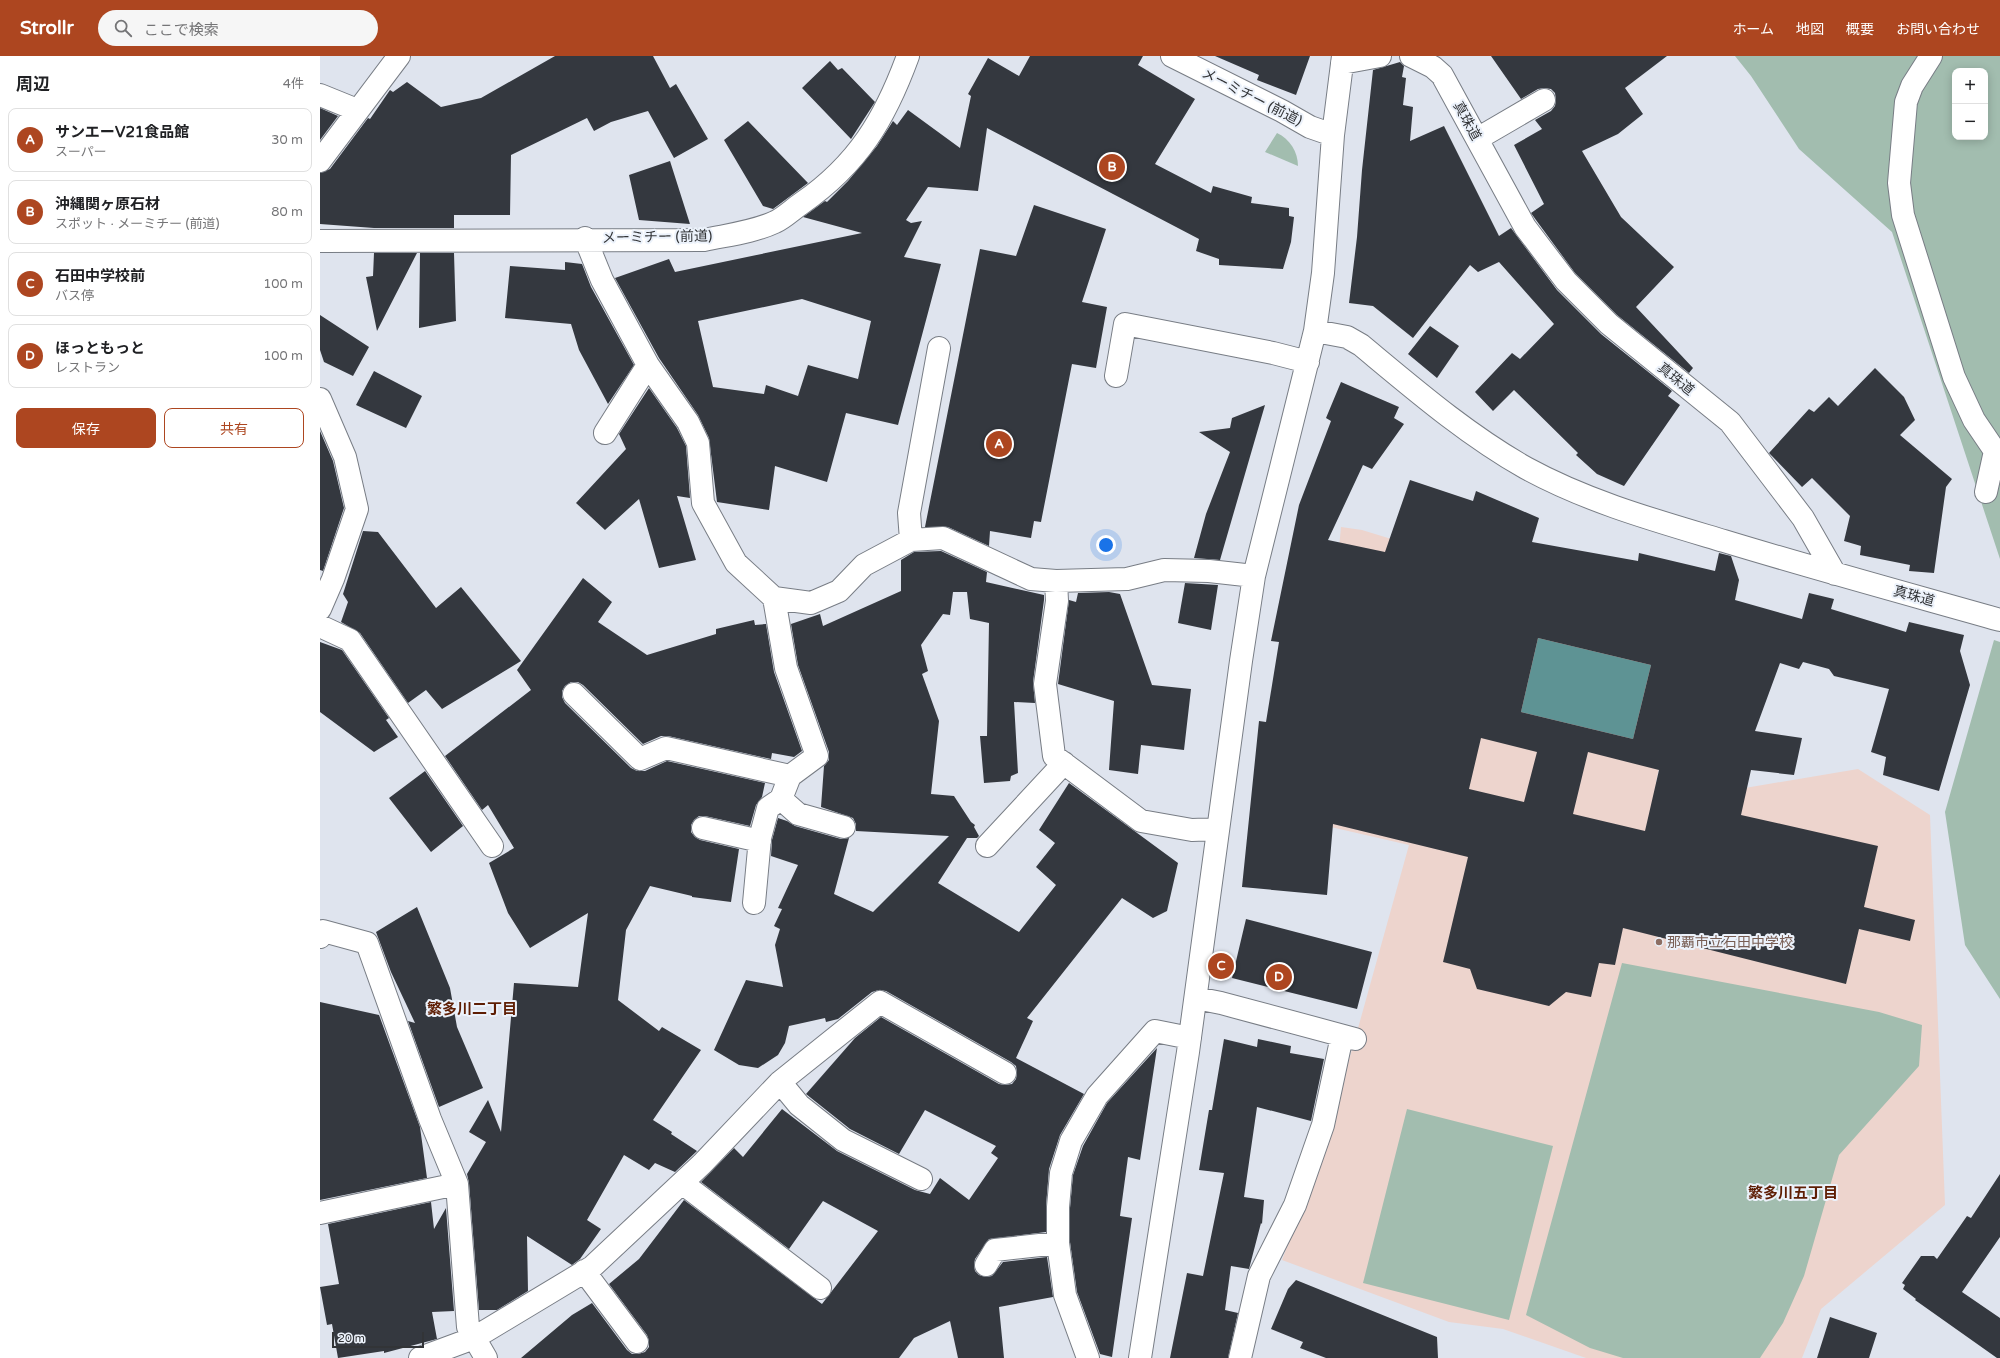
<!DOCTYPE html>
<html lang="ja">
<head>
<meta charset="utf-8">
<style>
	body { margin:0; font-family:"Varela Round","Noto Sans JP",sans-serif; background:#f6f6f6; color:#202124 }
	.controls { position:absolute; right:12px; top:12px; display:grid; overflow:hidden; border-radius:8px; box-shadow:0 2px 10px #0003 }
	.controls button { width:36px; height:36px; display:grid; place-items:center; padding:0; border:0; border-bottom:1px solid #e0e0e0; background:#fff; color:#202124; font:20px sans-serif }
	.scale { position:absolute; left:12px; bottom:10px; width:92px; box-sizing:border-box; padding-left:4px; border:2px solid #323437; border-top:0; font-size:11px; line-height:14px; white-space:nowrap; color:#323437; -webkit-text-stroke:3px #ecf2fb; paint-order:stroke }
	.you { position:absolute; left:786px; top:489px; width:14px; height:14px; margin:-10px; border:3px solid #fff; border-radius:50%; background:#1a73e8; box-shadow:0 0 0 6px #1a73e833 }
	.badge { display:grid; place-items:center; width:26px; height:26px; border-radius:50%; background:#ad4620; color:#fff; font-size:13px; font-weight:700 }
	.pin { position:absolute; translate:-50% -50%; border:2px solid #fff; box-shadow:0 1px 4px #0006 }
	.list { margin:0; padding:0; list-style:none }
	h2 { display:flex; justify-content:space-between; align-items:center; height:52px; margin:0; padding:0 16px; font-size:17px }
	h2 small { font-size:13px; font-weight:400; color:#757577 }
	.list li { display:grid; grid-template-columns:26px 1fr auto; gap:12px; align-items:center; box-sizing:border-box; height:64px; margin:0 8px 8px; padding:0 8px; border:1px solid #e0e0e0; border-radius:8px }
	.list b { display:block; font-size:15px; white-space:nowrap }
	.list p { margin:0; font-size:13px; white-space:nowrap; color:#757577 }
	.list em { font-size:13px; font-style:normal; color:#757577 }
	.actions { display:flex; gap:8px; padding:12px 16px }
	.actions a { flex:1; padding:9px 0; border:1px solid #ad4620; border-radius:8px; text-align:center; font-size:14px; color:#ad4620 }
	.actions .main { background:#ad4620; color:#fff }
	.icon { flex:none; width:22px; height:22px; fill:none; stroke:currentColor; stroke-width:2; stroke-linecap:round; stroke-linejoin:round }
	.map { position:relative; flex:none; width:1680px; height:1302px; overflow:hidden }
	header { display:flex; align-items:center; gap:24px; box-sizing:border-box; height:56px; padding:0 20px; background:#ad4620; color:#fff }
	header strong { font-size:19px }
	nav { display:flex; gap:22px; margin-inline-start:auto; font-size:14px }
	.search { width:280px; height:36px; background:#f6f6f6; display:flex; align-items:center; gap:10px; box-sizing:border-box; padding:0 14px; border-radius:22px; color:#757577; font-size:15px }
	main { display:flex }
	aside { flex:1; background:#fff }
	.map>svg:first-child { display:block }
	.education { fill:#edd4cd }
	.green { fill:#a2bdaf; fill-rule:evenodd }
	.water { fill:#5e9394 }
	.building { fill:#34383f; fill-rule:evenodd }
	.lines { fill:none; stroke-linecap:round; stroke-linejoin:round }
	.minor-casing { stroke:#787d85; stroke-width:24 }
	.minor { stroke:#fff; stroke-width:22 }
	.education-dot { fill:#8d6e63; stroke:#ecf2fb; stroke-width:1.5 }
	.labels { text-anchor:middle; dominant-baseline:central; stroke-width:4; stroke-linejoin:round; paint-order:stroke }
	.street-label { font-size:14px; fill:#323437; stroke:#ecf2fb }
	.education-label { font-size:14px; fill:#785e54; stroke:#ecf2fb; text-anchor:start }
	.neighbourhood-label { font-size:15px; font-weight:bold; fill:#5e1e04; stroke:#ecf2fb }
</style>
</head>
<body>
<header>
<strong>Strollr</strong>
<div class="search"><svg class="icon" aria-label="search" viewBox="0 0 24 24"><circle cx="10" cy="10" r="6"/><path d="M15 15l6 6"/></svg>ここで検索</div>
<nav><a>ホーム</a><a>地図</a><a>概要</a><a>お問い合わせ</a></nav>
</header>
<main>
<aside>
<h2>周辺<small>4件</small></h2>
<ul class="list">
<li><span class="badge">A</span><div><b>サンエーV21食品館</b><p>スーパー</p></div><em>30 m</em></li>
<li><span class="badge">B</span><div><b>沖縄関ヶ原石材</b><p>スポット · メーミチー (前道)</p></div><em>80 m</em></li>
<li><span class="badge">C</span><div><b>石田中学校前</b><p>バス停</p></div><em>100 m</em></li>
<li><span class="badge">D</span><div><b>ほっともっと</b><p>レストラン</p></div><em>100 m</em></li>
</ul>
<div class="actions"><a class="main">保存</a><a>共有</a></div>
</aside>
<div class="map">
<svg width="1680" height="1302" viewBox="0 0 1680 1302">
	<rect width="100%" height="100%" fill="#dfe4ee"/>
	<path class="education" d="M1021,471l21,3 326,100 -32,152 53,-4 36,10 113,-19 72,46 15,390 -124,104 -19,49h-216l-83,-29 -54,-7 -167,-62 38,-101 35,-120 54,-194 -100,-23 27,-242z"/>
	<path class="green" d="M1415,0h265v503l-108,-327 -93,-83 -48,-73zM1635,15h30v66h-30z
		M957,77c13,6 21,19 21,33l-33,-14z
		M1674,584l6,2v357l-35,-54 -20,-133z
		M1302,907l257,49 43,13 -3,41 -80,89 -35,121 -21,47 -23,35h-137l-33,-10 -64,-33z
		M1087,1053l146,37 -44,174 -146,-37z"/>
	<path class="water" d="M1218,582l113,27 -18,74 -112,-27z"/>
	<path class="building" d="M235,0h98l17,32 6,-4 32,55 -34,19 -26,-47 -37,11 -17,9 -7,-13 -76,37 -1,60h-56v13h-80l-54,-4v-51l10,-4 38,-51 2,1 20,-29 3,2 14,-10 34,25 40,-9z
		M710,0h113l-5,9 57,34 -40,65 56,29 2,-7 39,11 -1,6 38,5v8l5,1 -3,25 -8,27 -64,-4v-6l-23,-8 3,-12 -212,-111 -9,63 -50,-4 -22,33 5,3 11,-2 -18,36 37,7 -43,161 -52,-12 -19,69 -52,-16 -6,44 -52,-8 -8,-64 -11,-23 -39,-57 -44,-80 54,-19 6,13 187,-39 -59,-16 22,-16 2,1 21,-21 29,-35 16,-25 4,4 11,-15 52,38 11,-52 -3,-2 20,-36 31,18zM482,243l69,22 -13,58 -50,-14 -10,31 -32,-11 -2,9 -51,-7 -15,-66z
		M895,0h95l-14,39 -39,-15 2,-5z
		M1171,0h176l-42,32 18,26 -25,20 -36,17 39,66 53,50 -38,40 57,61 -4,5 -72,-58 -42,-42 -39,-53 -5,-7 13,-9 -30,-59 28,-16 -7,-9 16,-9 4,-5 1,-6 -1,-7 -4,-4 -7,-1 -6,1 -17,10z
		M510,5l8,9 4,-2 33,34 -24,37 -49,-51z
		M1080,6l4,4 -2,11 4,1 -3,27 10,2 -3,34 34,-15 55,110 12,-8 46,62 44,44 71,57 -4,5 12,9 -56,81 -27,-12 -21,-19 2,-2 -64,-63 -21,21 -18,-19 37,-39 8,6 34,-35 -55,-62 -21,10 -8,-7 -57,73 -40,-32 -24,-3 8,-66 5,-67 11,-100z
		M0,52l18,8 -18,24z
		M428,65l60,62 -35,26 -10,-3 -39,-66z
		M350,105l20,63 -51,-4 -10,-45z
		M714,149l72,24 -24,73 25,5 -11,61 -24,-4 -31,158 -7,-1 -3,17 -41,-7 -1,15 -41,-19h-23l55,-278 36,7z
		M54,197h43l-40,78 -11,-54 7,-1z
		M100,197h34l2,68 -37,7z
		M245,206l17,2 9,23 43,78 -26,39 -29,-54 -8,-26 -66,-6 5,-52 55,4z
		M0,259l49,32 -16,29 -29,-14 -4,-12z
		M1110,270l29,20 -22,32 -29,-24z
		M1555,312l29,29 11,23 -15,15 52,44 -6,8 -12,86 -25,-2 1,-6 -50,-10 1,-9 -17,-5 6,-25 -38,-38 -10,9 -33,-34 40,-44 5,3 15,-15 9,9z
		M54,315l48,25 -16,32 -50,-23z
		M1021,326l58,25 -5,11 10,6 -32,45 -9,-4 -35,75 57,12 25,-72 63,21 3,-10 63,27 -7,24 106,19 1,-8 76,18 4,-18 12,3 8,24 -4,20 67,19 7,-26 25,6 -3,10 75,23 3,-10 55,13 -4,16 10,34 -31,106 -56,-16 3,-18 -15,-5 18,-63 -55,-13 -5,-7 -26,-7 -4,7 -19,-6 -25,68 47,7 -8,37 -43,-5 -10,45 137,31 -14,61 51,13 -5,21 -51,-12 -13,55 -223,-56 -8,37 -16,-2 -8,34 -25,-5 -17,14 -72,-17 -7,-20 -27,-7 25,-105 -135,-33 -6,71 -85,-8 17,-166 7,1 13,-80 -8,-1 28,-136 32,-84 -5,-3zM1218,582l113,27 -18,74 -112,-27zM1161,682l56,14 -13,50 -55,-13zM1268,696l71,18 -14,61 -72,-17z
		M329,332l28,40 9,18 4,52 -13,-2 19,64 -37,8 -20,-69 -34,31 -29,-27 50,-54 -7,-15z
		M945,349l-45,155 -26,-2 12,-44 24,-62 -31,-20 31,-4 2,-10z
		M0,375l13,30 11,47 -21,63 -3,-1z
		M43,475l15,1 58,76 25,-21 60,74 -79,48 -16,-19 -18,13 -48,-70 -19,-11 7,-20 -5,-8z
		M621,495l46,21 -1,10 58,13v5l-11,82 2,21 -21,-1 4,71 -7,3 -1,5 -26,2 -4,-47h7l2,-113 -19,-4 -3,-27h-14l-3,23 -7,-1 -22,31 7,26 -6,3 17,47 -8,73 23,2 17,26 4,3 -1,2 5,9 -2,2h-10l-29,45 81,49 37,-47 -20,-18 19,-24 -16,-13 30,-47 109,80 -11,48 -14,7 -31,-20 -95,120 6,3 -17,37 68,36 -24,41 -11,34 -3,37v26l-57,7 -14,20 -1,6 1,6 4,4 7,2 6,-1 11,-14 44,-5 6,40 -54,10 5,51h-46l-8,-37 -36,17 -15,20h-378l51,-43 20,-12 35,47 5,4h6l7,-2 4,-5v-6l-2,-6 -38,-51 30,-25 45,-59 138,104 56,-73 -55,-30 -34,48 -88,-67 33,-34 9,9 39,-48 55,42 78,39 15,4 10,-16 29,22 29,-42 -7,-5 5,-7 -71,-36 -26,44 -49,-25 -44,-35 49,-56 26,-21 118,67 6,1 7,-1 4,-5 1,-6 -1,-7 -5,-4 -125,-71 -7,-1 -7,2 -34,27 -12,3 -1,-4 -36,8 -4,17 -7,12 -20,13 -19,-3 -25,-15 32,-70 37,7 -8,-42 5,-16 -6,-3 8,-17 -4,-1 20,-43 -27,-9 1,-16 6,-22 9,3 8,5 46,13 8,-1 -15,56 39,18 76,-76 -93,-5v-7l-3,-6 -32,-11 3,-41 5,-6v-8l-31,-87 -7,-41 29,-10 3,12 78,-35v-31l13,-8z
		M263,522l29,24 -14,20 49,33 69,-21v-5l38,-9 1,5 11,-1 8,48 28,79 -8,6 -22,-4 -1,6 -103,-23h-7l-18,8 -60,-59 -5,-3h-7l-6,4 -3,5v6l3,6 66,65 6,3h8l22,-10 98,22 -3,14 -6,8 -6,21 -45,-10h-6l-5,4 -3,5v7l4,5 5,3 39,9 -8,53 -39,-5v-1l-42,-10 -24,44 -8,70 41,31 3,-4 39,23 -48,70 19,12 -1,2 26,17 -22,21 -20,-9 -6,7 -25,-15 -37,65 14,9 -21,30 -8,6 -45,-29 1,55 -31,19h-18l-10,-127 -2,-9 19,-32 -17,-10 19,-32 13,32 13,-149 64,4 10,-74 -58,35 -22,-35 -19,-50 25,-15 -26,-43 -6,5 -37,-54 86,-66 -14,-20z
		M865,527l33,2 -7,45 -33,-7z
		M789,536l11,2 32,91 39,4 -7,61 -43,-5 -3,29 -29,-4 5,-69 -56,-17 11,-84 7,2 2,-9z
		M0,586l22,8 47,68 -3,2 12,17 -24,15 -54,-40z
		M105,715l38,55 -32,26 -42,-54z
		M97,851l33,81 7,39 26,61 -44,19 -31,-86 7,2 -24,-51 -15,-40z
		M926,863l126,33 -15,57 -125,-31z
		M0,946l59,13 41,112 7,51 -107,22z
		M904,983l33,8 1,-8 33,7 -1,7 34,6 -13,62 -54,-14 -13,90 20,3 -2,24 -1,-1 -12,46 -18,-3 -6,44 13,3 -10,45h-58l17,-85 16,3 21,-103 -25,-3 10,-60h3z
		M837,992l-17,112 -12,-3 -8,59 12,2 -20,139 -12,-3 -23,-62 -7,-50v-34l3,-33 10,-29 24,-43z
		M1680,1118v63l-38,55 38,26v40h-3l-82,-58 1,-1 -13,-10 2,-4 -3,-2 19,-27h13l3,3 30,-43 4,2z
		M111,1146l3,27 12,-21 8,103 -22,1 5,27 -53,14v-2l-46,7 -6,-34 -5,1 -7,-38 19,-3 -11,-60z
		M976,1224l141,57 1,21h-112l-26,-10 3,-6 -32,-13 17,-40z
		M1510,1261l47,16 -8,25h-52z"/>
	<g class="lines">
		<g class="minor-casing">
			<path id="minor" d="M852,0l110,55 28,16 23,8
				M1091,0l22,11 9,8 83,152 41,54 43,43 121,98 73,96 32,56
				M1611,0l-19,30 -6,16 -7,81 4,32 51,162 20,43 21,31 -9,41
				M1022,7l38,-7
				M0,39l37,15
				M1157,83l67,-39
				M0,105l79,-105
				M265,182l17,42 46,85 40,57 10,21 5,60 33,60 38,35 37,5 28,-12 25,-26 47,-25 32,-2 88,41 25,2 71,-2 37,-9 45,1 45,5
				M0,185l384,-1c23,-5 50,-8 71,-18 9,-4 18,-13 27,-19 56,-39 83,-84 106,-147
				M995,275l32,6 14,8c53,44 105,89 165,123 62,34 131,53 198,73 92,28 184,53 276,79
				M796,320l9,-52 148,29 35,9
				M0,343l25,58 12,52 -24,70 -13,30
				M285,377l43,-68
				M591,484l-2,-27 30,-165
				M736,525l1,20 -12,83 9,72 87,65 51,9 26,-1
				M0,570l30,14 142,206
				M254,638l66,65 26,-11 124,28 27,-20 -31,-88 -12,-70
				M461,743l17,15 46,13
				M383,772l57,13
				M667,790l77,-83
				M434,847l6,-65 8,-30 13,-9 9,-23
				M0,881l3,-6 44,12 63,176 27,65 11,143 18,31
				M876,942l25,5 134,36
				M460,1026l19,23 44,35 78,39
				M362,1127l138,105
				M0,1157l137,-29
				M738,1187v-36l3,-34 10,-32 26,-45 58,-65 35,7
				M666,1209l9,-15 63,-7 7,52 23,63
				M264,1215l53,71
				M100,1302l54,-20 118,-71 110,-103 78,-82 100,-80 125,71
				M820,1302l48,-306 53,-391 13,-85 61,-245 8,-58 10,-138 10,-79
				M920,1302l19,-82 36,-71 28,-80 19,-89"/>
		</g>
		<use href="#minor" class="minor"/>
	</g>
	<circle class="education-dot" cx="1339" cy="886" r="4"/>
	<g class="labels">
		<g class="street-label">
			<text transform="translate(932 41) rotate(27)">メーミチー (前道)</text>
			<text transform="translate(1147 65) rotate(61)">真珠道</text>
			<text transform="translate(337 181) rotate(-1)">メーミチー (前道)</text>
			<text transform="translate(1356 323) rotate(39)">真珠道</text>
			<text transform="translate(1594 540) rotate(15)">真珠道</text>
		</g>
		<g class="education-label">
			<text x="1347" y="886">那覇市立石田中学校</text>
		</g>
		<g class="neighbourhood-label">
			<text x="152" y="953">繁多川二丁目</text>
			<text x="1473" y="1137">繁多川五丁目</text>
		</g>
	</g>
</svg>
<div class="controls">
<button>+</button>
<button>−</button>
</div>
<div class="scale">20 m</div>
<div class="you"></div>
<div class="pin badge" style="left:679px;top:388px">A</div>
<div class="pin badge" style="left:792px;top:111px">B</div>
<div class="pin badge" style="left:901px;top:910px">C</div>
<div class="pin badge" style="left:959px;top:921px">D</div>
</div>
</main>
</body>
</html>
